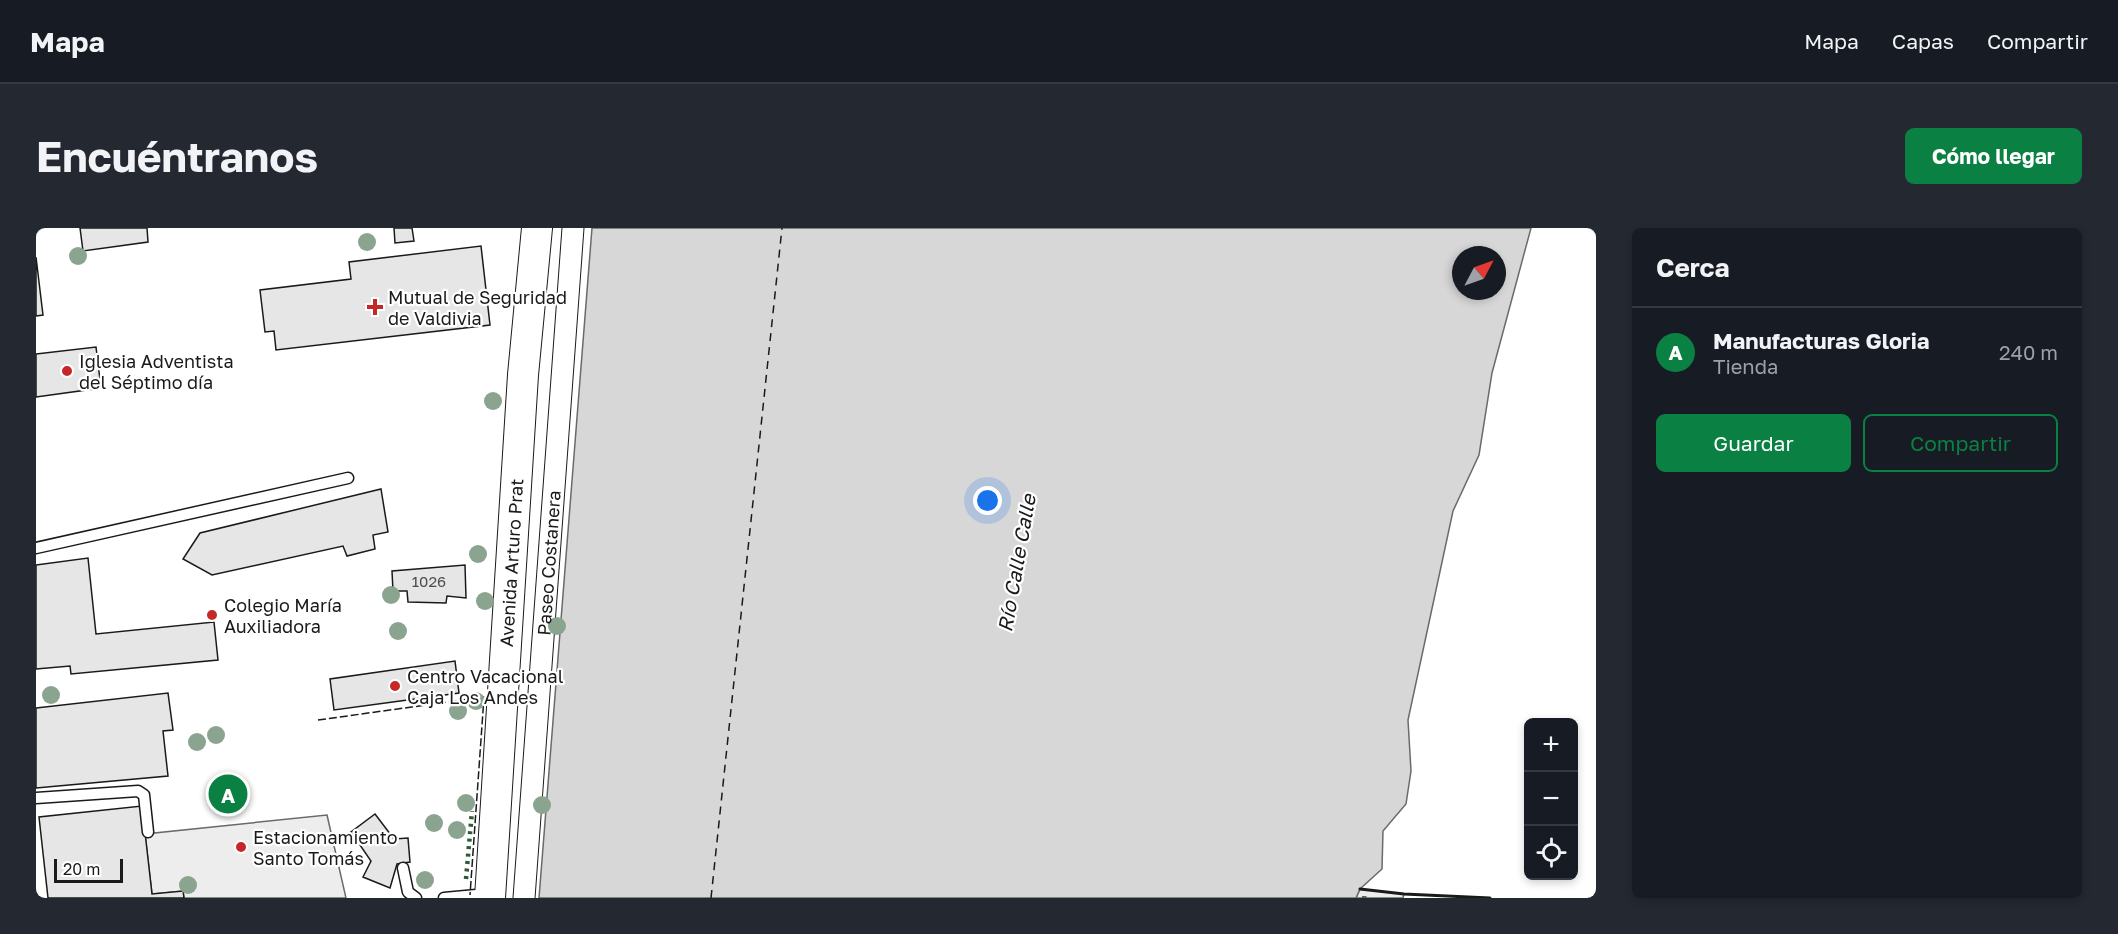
<!DOCTYPE html>
<html lang="es">
<head>
<meta charset="utf-8">
<style>
	body { margin:0; font-family:"Golos Text",sans-serif; background:#242831; color:#f1f3f6 }
	.controls { position:absolute; right:18px; bottom:18px; display:grid; overflow:hidden; border-radius:9px; box-shadow:0 3px 9px #0003 }
	.controls button { width:54px; height:54px; display:grid; place-items:center; padding:0; border:0; border-bottom:2px solid #363941; background:#171b24; color:#f1f3f6; font:30px sans-serif }
	.compass { position:absolute; left:1416px; top:18px; width:54px; height:54px; border-radius:50%; background:#171b24; box-shadow:0 3px 9px #0003; rotate:49deg }
	.scale { position:absolute; left:18px; bottom:15px; width:69px; box-sizing:border-box; padding-left:6px; border:3px solid #1a1a1a; border-top:0; font-size:16px; line-height:21px; white-space:nowrap; color:#1a1a1a; -webkit-text-stroke:4px #fff; paint-order:stroke }
	.you { position:absolute; left:952px; top:273px; width:21px; height:21px; margin:-15px; border:4px solid #fff; border-radius:50%; background:#1a73e8; box-shadow:0 0 0 9px #1a73e833 }
	.badge { display:grid; place-items:center; width:39px; height:39px; border-radius:50%; background:#0b8043; color:#fff; font-size:20px; font-weight:700 }
	.pin { position:absolute; translate:-50% -50%; border:3px solid #fff; box-shadow:0 2px 6px #0006 }
	.list { margin:0; padding:0; list-style:none }
	h2 { display:flex; justify-content:space-between; align-items:center; height:78px; margin:0; padding:0 24px; font-size:26px }
	h2 small { font-size:20px; font-weight:400; color:#9ea1a6 }
	.list li { display:grid; grid-template-columns:39px 1fr auto; gap:18px; align-items:center; box-sizing:border-box; height:90px; padding:0 24px; border-top:2px solid #363941 }
	.list b { display:block; font-size:22px; white-space:nowrap }
	.list p { margin:0; font-size:20px; white-space:nowrap; color:#9ea1a6 }
	.list em { font-size:20px; font-style:normal; color:#9ea1a6 }
	.actions { display:flex; gap:12px; padding:18px 24px }
	.actions a { flex:1; padding:14px 0; border:2px solid #0b8043; border-radius:9px; text-align:center; font-size:21px; color:#0b8043 }
	.actions .main { background:#0b8043; color:#fff }
	.icon { flex:none; width:33px; height:33px; fill:none; stroke:currentColor; stroke-width:2; stroke-linecap:round; stroke-linejoin:round }
	.map { position:relative; flex:none; width:1560px; height:670px; overflow:hidden; border-radius:9px }
	header { display:flex; align-items:center; gap:36px; box-sizing:border-box; height:84px; padding:0 30px; background:#171b24; border-bottom:2px solid #363941 }
	header strong { font-size:28px }
	nav { display:flex; gap:33px; margin-inline-start:auto; font-size:21px }
	.intro { display:flex; align-items:center; justify-content:space-between; box-sizing:border-box; height:144px; padding:0 36px }
	h1 { margin:0; font-size:42px }
	.button { padding:15px 27px; border-radius:9px; background:#0b8043; color:#fff; font-size:21px; font-weight:700 }
	main { display:flex; gap:36px; padding:0 36px }
	aside { flex:1; background:#171b24; border-radius:9px; box-shadow:0 3px 9px #0003 }
	.map>svg:first-child { display:block }
	.built { fill:#ededed; stroke:#6a6a6a; stroke-width:1.5 }
	.water { fill:#d7d7d7; stroke:#6a6a6a; stroke-width:1.5; fill-rule:evenodd }
	.lines { fill:none; stroke-linecap:round; stroke-linejoin:round }
	.ferry { stroke:#1a1a1a; stroke-width:1.5; stroke-dasharray:8 6; stroke-linecap:butt }
	.building { fill:#e6e6e6; stroke:#1a1a1a; stroke-width:1.5 }
	.lane-casing { stroke:#1a1a1a; stroke-width:13 }
	.street-casing { stroke:#1a1a1a; stroke-width:23 }
	.secondary-casing { stroke:#1a1a1a; stroke-width:32 }
	.path { stroke:#5f5f5f; stroke-width:4; stroke-dasharray:4.5 3; stroke-linecap:butt }
	.lane { stroke:#fff; stroke-width:10 }
	.street { stroke:#fff; stroke-width:21 }
	.secondary { stroke:#fff; stroke-width:30 }
	.hedge { stroke:#2b5a34; stroke-width:4.5; stroke-dasharray:3 4.5; stroke-linecap:butt }
	.fence { stroke:#1a1a1a; stroke-width:1.5; stroke-dasharray:8 3; stroke-linecap:butt }
	.wall { stroke:#1a1a1a; stroke-width:3 }
	.tree { fill:#8aa48f }
	.poi-dot { fill:#c62828; stroke:#fff; stroke-width:2 }
	.labels { text-anchor:middle; dominant-baseline:central; stroke-width:4.5; stroke-linejoin:round; paint-order:stroke }
	.number-label { font-size:15px; fill:#4d4d4d }
	.poi-label { font-size:18px; fill:#1a1a1a; stroke:#fff; text-anchor:start }
	.street-label { font-size:18px; fill:#1a1a1a; stroke:#fff }
	.water-label { font-size:20px; font-style:italic; fill:#1a1a1a; stroke:#fff }
</style>
</head>
<body>
<header>
<strong>Mapa</strong>
<nav><a>Mapa</a><a>Capas</a><a>Compartir</a></nav>
</header>
<div class="intro"><h1>Encuéntranos</h1><a class="button">Cómo llegar</a></div>
<main>
<div class="map">
<svg width="1560" height="670" viewBox="0 0 1560 670">
	<rect width="100%" height="100%" fill="#fff"/>
	<path class="built" d="M291,587l19,83h-162l-1,-7 -31,3 -7,-60z
		M1324,661l44,5 -1,4h-47z"/>
	<path class="water" d="M556,0h939l-39,145 -13,82 -26,56 -45,209 3,51 -5,33 -23,27 -1,38 -22,20 -4,9h-817zM1425,27h36v36h-36z"/>
	<g class="lines">
		<path class="ferry" d="M675,670l71,-670"/>
	</g>
	<path class="building" d="M44,0h67l1,14 -65,9z
		M358,0h18l2,13 -19,2z
		M445,18l9,79 -214,25 -2,-19 -9,1 -5,-42 91,-11 -2,-17z
		M0,29l7,58 -7,1z
		M60,119l5,41 -65,9v-43z
		M345,261l7,43 -15,3 2,14 -28,7 -4,-10 -131,29 -29,-16 17,-26z
		M52,330l8,76 118,-12 4,38 -147,14 -1,-8 -34,3v-104z
		M429,337l1,33 -19,-2 -1,7 -38,-1 -1,-11h-14l-1,-20z
		M419,433l4,32 -125,17 -4,-31z
		M132,465l5,37 -10,1 5,45 -132,12v-80z
		M106,578l10,88 31,-3 1,7h-136l-9,-81z
		M339,586l19,25 14,-1 2,24 -13,2 -7,24 -27,-11 8,-16 -20,-29z"/>
	<g class="lines">
		<g class="lane-casing">
			<path id="lane" d="M0,320l312,-70
				M0,570l102,-7 6,4 4,37
				M367,640l5,24 8,6
				M408,670l43,-4"/>
		</g>
		<g class="street-casing">
			<g id="street">
				<path id="s1" d="M488,670l49,-670"/>
			</g>
		</g>
		<g class="secondary-casing">
			<g id="secondary">
				<path id="s2" d="M454,670l33,-523 14,-147"/>
			</g>
		</g>
		<path class="path" d="M1326,670h6"/>
		<use href="#lane" class="lane"/>
		<use href="#street" class="street"/>
		<use href="#secondary" class="secondary"/>
		<path class="hedge" d="M430,651l6,-68"/>
		<path class="fence" d="M282,492l166,-23 -14,198"/>
		<path class="wall" d="M1324,661l44,5 86,4"/>
	</g>
	<g class="tree">
		<circle cx="331" cy="14" r="9"/>
		<circle cx="42" cy="28" r="9"/>
		<circle cx="457" cy="173" r="9"/>
		<circle cx="442" cy="326" r="9"/>
		<circle cx="355" cy="367" r="9"/>
		<circle cx="449" cy="373" r="9"/>
		<circle cx="521" cy="398" r="9"/>
		<circle cx="362" cy="403" r="9"/>
		<circle cx="15" cy="467" r="9"/>
		<circle cx="440" cy="473" r="9"/>
		<circle cx="422" cy="483" r="9"/>
		<circle cx="180" cy="507" r="9"/>
		<circle cx="161" cy="514" r="9"/>
		<circle cx="430" cy="575" r="9"/>
		<circle cx="506" cy="577" r="9"/>
		<circle cx="398" cy="595" r="9"/>
		<circle cx="421" cy="602" r="9"/>
		<circle cx="389" cy="652" r="9"/>
		<circle cx="152" cy="657" r="9"/>
	</g>
	<g class="poi-dot">
		<path d="M336 70h6v6h6v6h-6v6h-6v-6h-6v-6h6z"/>
		<circle cx="31" cy="143" r="6"/>
		<circle cx="176" cy="387" r="6"/>
		<circle cx="359" cy="458" r="6"/>
		<circle cx="205" cy="619" r="6"/>
	</g>
	<g class="labels">
		<g class="number-label">
			<text x="393" y="353">1026</text>
		</g>
		<g class="poi-label">
			<text x="352" y="69">Mutual de Seguridad<tspan x="352" dy="21">de Valdivia</tspan></text>
			<text x="43" y="133">Iglesia Adventista<tspan x="43" dy="21">del Séptimo día</tspan></text>
			<text x="188" y="377">Colegio María<tspan x="188" dy="21">Auxiliadora</tspan></text>
			<text x="371" y="448">Centro Vacacional<tspan x="371" dy="21">Caja Los Andes</tspan></text>
			<text x="217" y="609">Estacionamiento<tspan x="217" dy="21">Santo Tomás</tspan></text>
		</g>
		<g class="street-label">
			<text stroke="none"><textPath href="#s2" startOffset="336">Avenida Arturo Prat</textPath></text>
			<text stroke="none"><textPath href="#s1" startOffset="336">Paseo Costanera</textPath></text>
		</g>
		<g class="water-label">
			<text transform="translate(980 335) rotate(-80)">Río Calle Calle</text>
		</g>
	</g>
</svg>
<div class="controls">
<button>+</button>
<button>−</button>
<button><svg class="icon" aria-label="locate" viewBox="0 0 24 24"><circle cx="12" cy="12" r="6"/><path d="M12 2v4M12 18v4M2 12h4M18 12h4"/></svg></button>
</div>
<svg class="compass" viewBox="-18 -18 36 36"><path d="M0-13l5 13h-10z" fill="#e53935"/><path d="M0 13l5-13h-10z" fill="#9ea1a6"/></svg>
<div class="scale">20 m</div>
<div class="you"></div>
<div class="pin badge" style="left:192px;top:566px">A</div>
</div>
<aside>
<h2>Cerca<small></small></h2>
<ul class="list">
<li><span class="badge">A</span><div><b>Manufacturas Gloria</b><p>Tienda</p></div><em>240 m</em></li>
</ul>
<div class="actions"><a class="main">Guardar</a><a>Compartir</a></div>
</aside>
</main>
</body>
</html>
